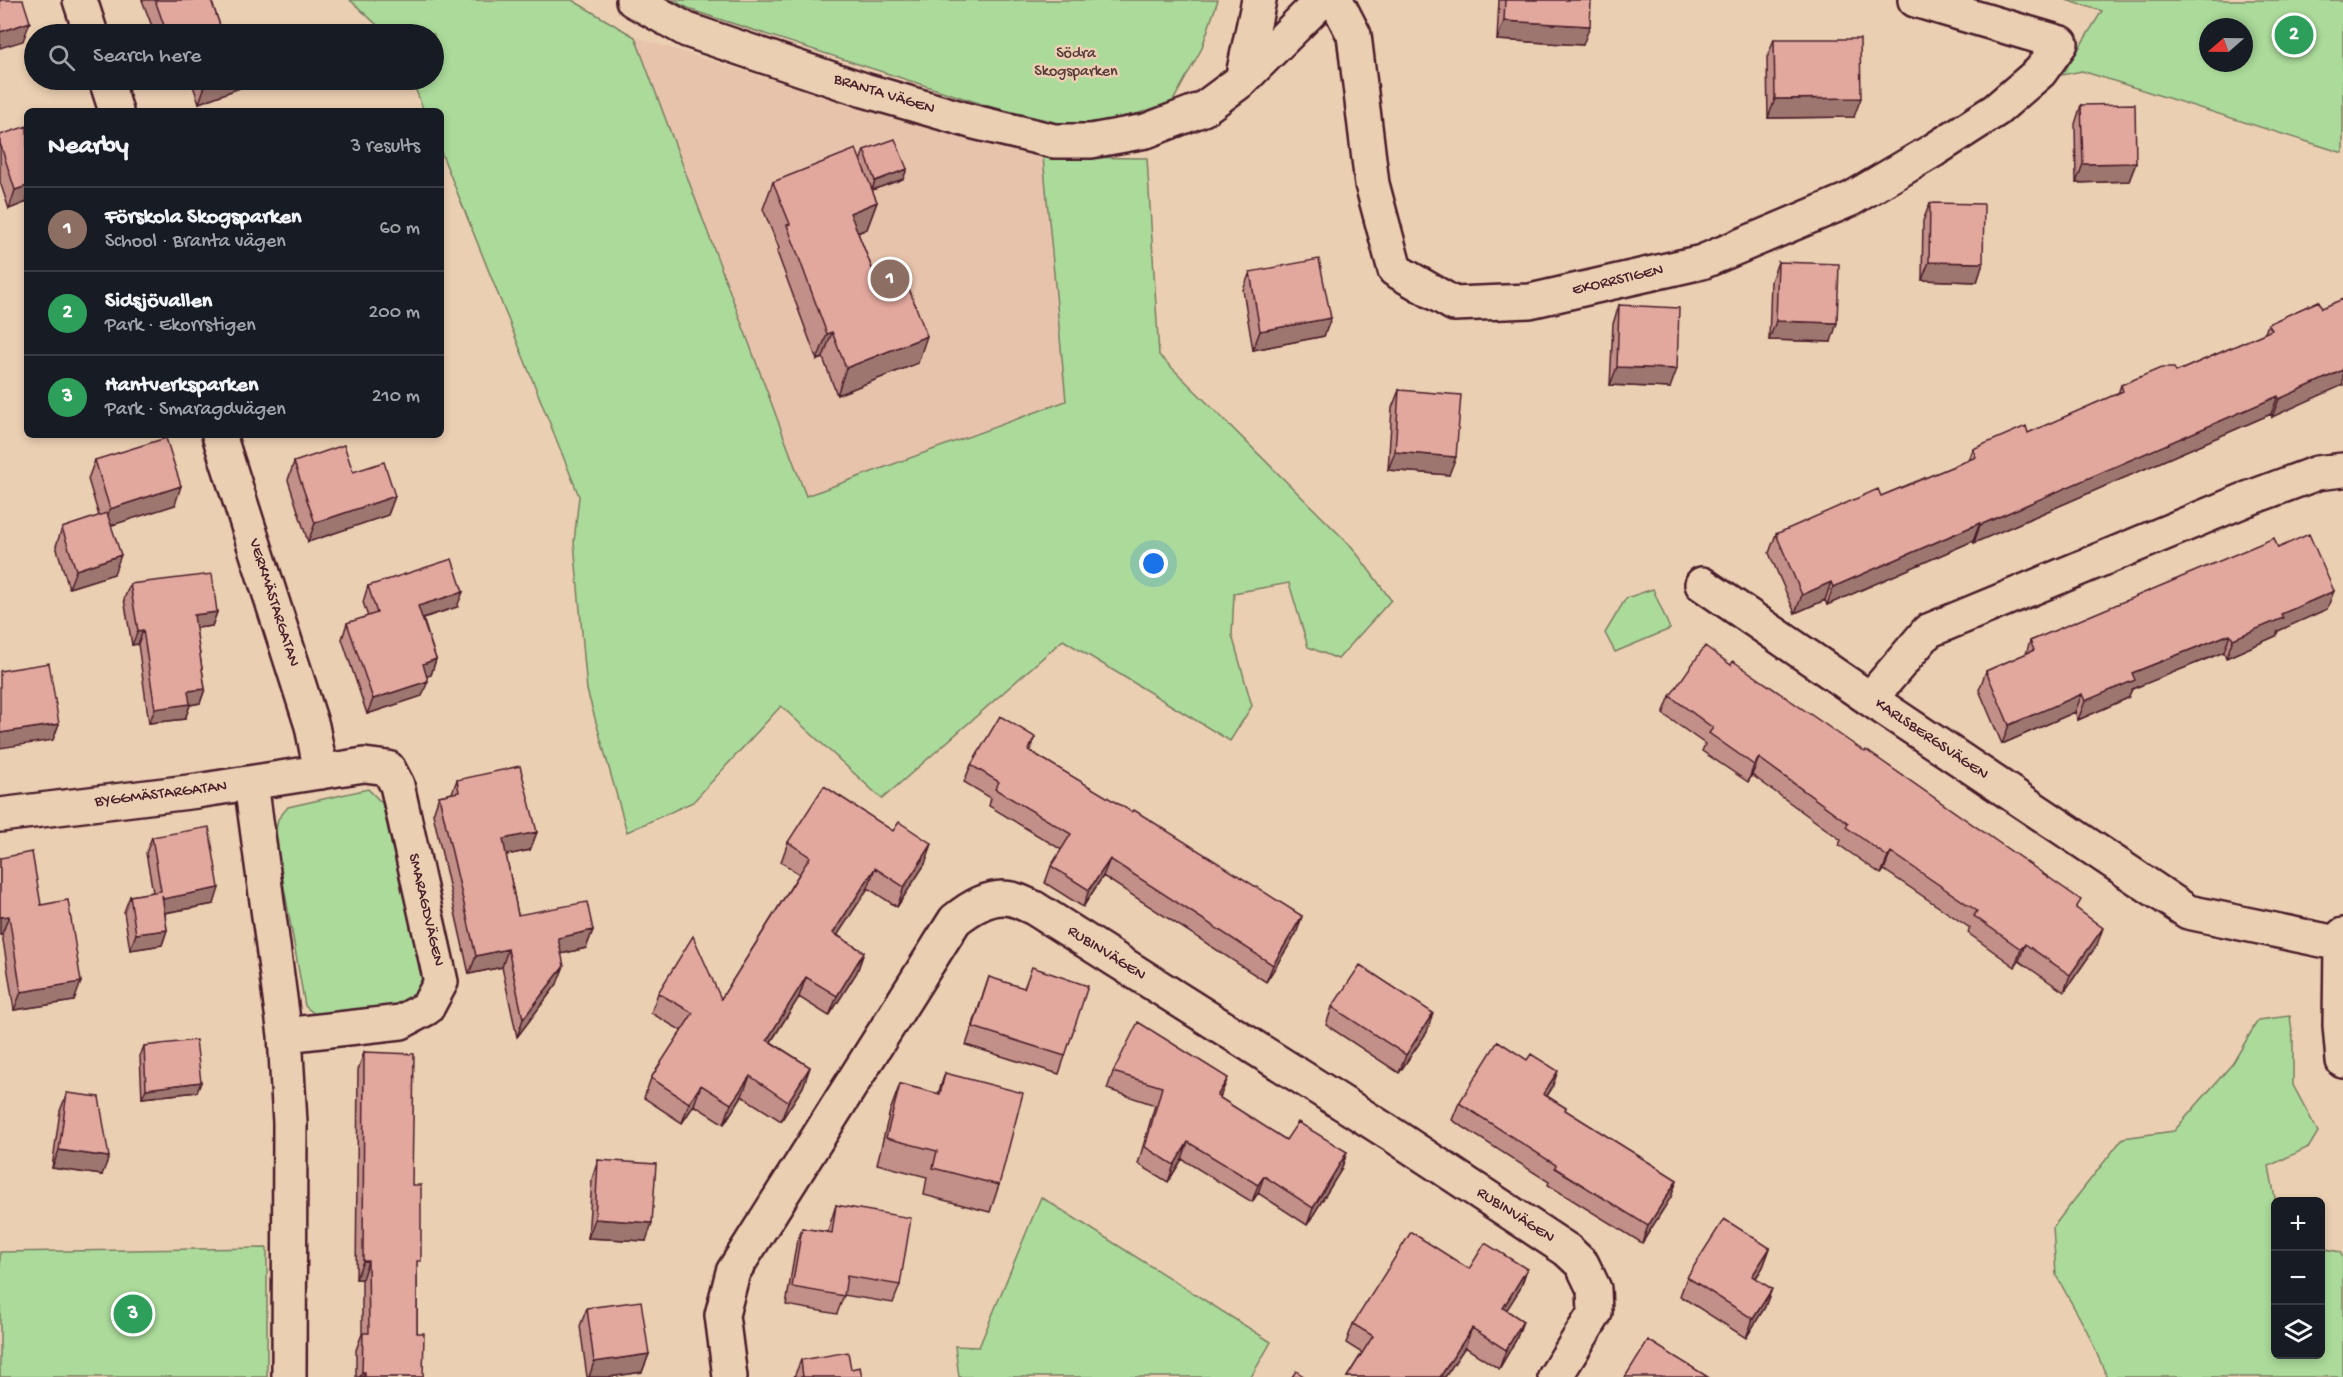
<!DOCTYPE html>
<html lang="en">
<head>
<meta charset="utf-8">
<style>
	body { margin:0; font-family:"Gochi Hand",sans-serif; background:#20242c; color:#f1f3f6 }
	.controls { position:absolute; right:18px; bottom:18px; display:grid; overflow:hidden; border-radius:9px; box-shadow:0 3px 9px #0003 }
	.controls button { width:54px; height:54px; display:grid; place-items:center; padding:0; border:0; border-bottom:2px solid #363941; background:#171b24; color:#f1f3f6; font:30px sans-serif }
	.compass { position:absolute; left:2199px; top:18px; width:54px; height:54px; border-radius:50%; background:#171b24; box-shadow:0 3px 9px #0003; rotate:250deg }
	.you { position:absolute; left:1154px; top:564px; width:21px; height:21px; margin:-15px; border:4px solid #fff; border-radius:50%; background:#1a73e8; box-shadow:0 0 0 9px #1a73e833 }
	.badge { display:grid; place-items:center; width:39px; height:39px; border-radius:50%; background:#1f6fb2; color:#fff; font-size:20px; font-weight:700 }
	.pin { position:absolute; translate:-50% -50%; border:3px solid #fff; box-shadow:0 2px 6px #0006 }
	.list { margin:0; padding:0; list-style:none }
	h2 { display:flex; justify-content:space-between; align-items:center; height:78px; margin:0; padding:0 24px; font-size:26px }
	h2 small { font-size:20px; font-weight:400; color:#9ea1a6 }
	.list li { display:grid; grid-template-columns:39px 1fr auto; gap:18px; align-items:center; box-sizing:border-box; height:84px; padding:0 24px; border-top:2px solid #363941 }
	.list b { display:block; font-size:22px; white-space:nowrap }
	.list p { margin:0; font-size:20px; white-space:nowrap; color:#9ea1a6 }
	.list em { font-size:20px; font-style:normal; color:#9ea1a6 }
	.icon { flex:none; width:33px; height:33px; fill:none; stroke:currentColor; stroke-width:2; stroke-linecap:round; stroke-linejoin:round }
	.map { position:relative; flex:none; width:2343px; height:1377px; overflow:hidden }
	.search { position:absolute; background:#171b24; box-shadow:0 3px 9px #0003; left:24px; top:24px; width:420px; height:66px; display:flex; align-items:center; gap:15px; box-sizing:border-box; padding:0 21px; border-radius:33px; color:#9ea1a6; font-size:22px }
	.panel { position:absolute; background:#171b24; box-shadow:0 3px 9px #0003; left:24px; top:108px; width:420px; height:330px; border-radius:9px }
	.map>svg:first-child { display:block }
	.built { fill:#e8c3ac }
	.green { fill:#abda9a; stroke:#7a7c62; stroke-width:1.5; fill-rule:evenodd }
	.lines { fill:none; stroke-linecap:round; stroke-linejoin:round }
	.street-casing { stroke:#4a1f2b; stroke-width:38 }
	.street { stroke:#ebcfb2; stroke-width:33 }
	.wall { fill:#c29088; stroke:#4a1f2b; stroke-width:1.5 }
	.shaded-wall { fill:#9e766f; stroke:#4a1f2b; stroke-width:1.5 }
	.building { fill:#e2a89e; stroke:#4a1f2b; stroke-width:1.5 }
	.labels { text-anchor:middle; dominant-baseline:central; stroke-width:5; stroke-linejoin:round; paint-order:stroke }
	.park-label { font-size:16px; fill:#593b3c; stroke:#ebcfb2 }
	.street-label { font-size:16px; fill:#4a1f2b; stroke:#ebcfb2 }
</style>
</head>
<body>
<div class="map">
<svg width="2343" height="1377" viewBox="0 0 2343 1377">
	<rect width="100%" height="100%" fill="#ebcfb2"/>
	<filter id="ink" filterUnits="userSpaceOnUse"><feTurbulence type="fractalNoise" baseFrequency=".0167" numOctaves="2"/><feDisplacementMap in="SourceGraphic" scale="12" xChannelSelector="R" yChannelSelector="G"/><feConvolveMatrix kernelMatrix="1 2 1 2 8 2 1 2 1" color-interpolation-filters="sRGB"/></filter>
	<g filter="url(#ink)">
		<path class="built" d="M635,37l319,99 89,21 23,244 -260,95z"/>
		<path class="green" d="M350,0h222l63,37 171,459 260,-95 -23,-244 104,1 12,197 193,192 39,53 -53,59 -30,-12 -19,-64 -55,10 -2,42 20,71 -22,35 -167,-101 -181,159 -101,-93 -88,96 -66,30 -40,-142 -13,-148 5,-46 -138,-344v-41h-17l-12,-31h22v-46h-47z
			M671,0h547l-17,50 -28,51 -33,12 -65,14 -87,-21 -291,-94z
			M2066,0h277v153l-261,-82 -20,4 40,-64zM2208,27h36v36h-36z
			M1653,589l17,40 -55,23 -10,-19 21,-35z
			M368,789l14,14 42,181 -7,17 -16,7 -84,8 -12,-10 -30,-170 3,-17 10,-12z
			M2290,1016l3,24v45l25,47 -9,15 -40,19 7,38v150h44l1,-106 19,4 3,6v119h-236l-20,-46 -31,-56 -3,-48 70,-89 51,-7 59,-68 25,-43z
			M1041,1197l230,145 -20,35h-292l-4,-31 24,1z
			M267,1248v129h-267v-125z"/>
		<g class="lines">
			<g class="street-casing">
				<path id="street" d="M80,0l11,34
					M633,0l54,30 177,60 110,32 80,19h37l55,-10 57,-22 39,-29 80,-80
					M1336,0l18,35 18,149 23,86 59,34 76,-3 172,-39 149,-63 83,-49 62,-40 44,-38 21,-29 -146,-43
					M106,80l10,31
					M1242,80l17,-80
					M219,435l93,291 9,46
					M1702,584l168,115
					M251,783l34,252 5,88 -1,254
					M0,815l197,-24 167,-26 24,3 9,17 44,197 -14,26 -26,14 -116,13
					M2343,935l-2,9 -1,81 3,36
					M2341,944l-153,-32 -318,-213 58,-68 319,-132 70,-26 26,-3
					M730,1377l-8,-62 11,-43 222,-352c15,-12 36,-26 57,-21 8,2 15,6 22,9l362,229 171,113 15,14 12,25 1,24 -40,64"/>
			</g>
			<use href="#street" class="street"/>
		</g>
		<path class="wall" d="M142,0h69l12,34h-68z
			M1499,0h92l-8,45 -86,-5z
			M1774,39l80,78 -86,1 -1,-60z
			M191,80h53l-4,8 -41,15z
			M2081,105l55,58 -7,18 -53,2 -1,-59z
			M0,135l27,67 -18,7 -9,-27z
			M864,150l43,19 -4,10 -31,11 5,12 -10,27 -9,4 25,63 35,67 -81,32 -14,-37 -6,2 -40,-108 2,-4 -16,-39 10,-27 88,-23z
			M1930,203l53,60 -6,19 -55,-2 1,-59z
			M1778,262l53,80 -62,-2 2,-59z
			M1250,272l81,46 -7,18 -71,14 -10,-60z
			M2319,301l-47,116 -1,-3 -297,129 -1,-2 -146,64 -2,-5 -30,13 -26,-60 7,-19 105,-38 88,-36 4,-11 55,-16 90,-39 3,-9 55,-13 89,-39 3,-9z
			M1619,305l51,83 -60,-3 3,-61z
			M1399,390l50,85 -61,-5 4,-62z
			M95,460l80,45 -64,20 3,49 -45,14 -13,-42 6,-18 37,-12 -11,-37z
			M294,462l59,10 42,24 -7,19 -80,27 -20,-62z
			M2278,548l49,61 -49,22 -2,5 -50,22 -2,-6 -92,37 -4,9 -50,22 -3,-8 -73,32 -23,-54 7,-19 40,-17 4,-13z
			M130,584l87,28 -5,14 -16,2 9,61 -5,14 -10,2 -5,14 -36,4 -11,-79 -6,1 -8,-46z
			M368,586l89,21 -34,11 13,41 -5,16 -4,1 -5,20 -55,18 -25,-75 5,-16 21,-6 -5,-15z
			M1670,696l408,214 19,35 -33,47 -45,-31 -4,6 -47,-34 2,-5 -86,-58 -3,4 -42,-29 2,-5 -89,-65 -4,7 -46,-31 3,-7 -42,-30z
			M1030,751l272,165 -6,18 -30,48 -163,-106 -20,31 -38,-24 6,-17 11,-16 -73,-44 2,-8 -27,-16 7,-17z
			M457,780l80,52 -7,18 -24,5 12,60 75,15 -7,18 -25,6 -4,30 -40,53 -15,-70 -33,7 -36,-160 6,-18 13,-3z
			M152,837l62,67 -49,9 2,17 -5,15 -32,5 -6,-38 6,-16 23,-4 -7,-39z
			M788,842l137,22 -28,43 -29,-19 -31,47 27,17 -7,20 -28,44 -30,-19 -28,45 39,25 -7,20 -22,34 -39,-25 -18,28 -30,-19 -12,18 -38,-25 7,-20 31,-47 -31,-18 7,-20 63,6 78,-125 -18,-12z
			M0,858l41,47 33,96 -60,9 -12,-76 -2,1z
			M989,977l76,79 -6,18 -93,-29z
			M1332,1007l95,25 -28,41 -73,-48z
			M144,1046l57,36 -4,10 -55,6 -2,-42z
			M364,1052l48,133 5,86v62l6,44h-67v-27l6,-16v-55h-6l2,-209z
			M1113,1072l108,23 -1,3 66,42 61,12 -6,18 -34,55 -49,-32 -6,9 -70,-43 -14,23 -30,-18 17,-59 -48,-16z
			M945,1073l54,112 -9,27 -66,-17 3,-18 -50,-13 13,-53 10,-27 38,10z
			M1552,1088l-5,8 19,12 -1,2 112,70 -6,17 -29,46 -94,-58 1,-3 -97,-62 7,-17z
			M67,1093l35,82 -50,-7 8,-57z
			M598,1160l48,81 -58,-3 4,-59z
			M836,1205l64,80 -7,18 -49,-8 -7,19 -51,-9 10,-59 6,-18 26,4 2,-8z
			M1770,1248l-7,19 -7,11 9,29 -19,31 -66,-42 7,-19z
			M1469,1269h58l-7,20 -14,21 17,11 -7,19 -17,29 -34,-22 -20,30h-98l15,-24 -16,-10 7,-19z
			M587,1308l62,46 -7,18 -33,5h-22l-7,-51z
			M801,1360l50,9 11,8h-68z"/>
		<path class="shaded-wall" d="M1504,21l86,5 -7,19 -86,-5z
			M30,22l-7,19 -23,7v-16z
			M223,80h21l-4,8 -41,15 6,-17z
			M1861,98l-7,19 -86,1 7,-19z
			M2136,163l-7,18 -53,2 7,-19z
			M907,169l-4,10 -31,11 3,-9z
			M27,186v16l-18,7 6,-19z
			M877,202l-10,27 -26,10 9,-26z
			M1929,262l54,1 -6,19 -55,-2z
			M1331,318l-7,18 -71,14 7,-19z
			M1776,321l61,2 -6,19 -62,-2z
			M832,332l-9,26 -6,2 10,-26z
			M927,336l-9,27 -81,32 9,-27z
			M1617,367l60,2 -7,19 -60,-3z
			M2343,370v15l-71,32 7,-18z
			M2278,396l-7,18 -297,129 6,-18z
			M1395,452l61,5 -7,18 -61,-5z
			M181,486l-6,19 -72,23 7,-19z
			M395,496l-7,19 -80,27 7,-19z
			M1980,523l-7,18 -146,64 6,-18z
			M121,555l-7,19 -45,14 7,-18z
			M1831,582l-6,18 -30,13 7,-18z
			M2334,591l-7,18 -49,22 -2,5 -50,22 7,-19 48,-25z
			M463,592l-6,15 -44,14 5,-15z
			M217,612l-5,14 -23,3 5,-14z
			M143,630l-5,14 -6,1 6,-14z
			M2230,634l-6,18 -92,37 -4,9 -50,22 7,-19 47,-28z
			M436,659l-5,16 -14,4 6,-15z
			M428,681l-6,15 -55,18 6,-15z
			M205,689l-5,14 -10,2 -5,14 -36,4 6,-14 33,-18z
			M2082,694l-7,18 -73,32 7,-19z
			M59,724l-6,16 -53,8v-15z
			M1035,737l-6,17 -1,-4z
			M1759,758l-7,17 -4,7 6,-17z
			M537,832l-7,18 -33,7 6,-18z
			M932,844l-7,20 -28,43 7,-20z
			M1891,852l-7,18 -3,4 7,-17z
			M1110,859l-7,17 -20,31 6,-17z
			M875,868l-7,20 -42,65 7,-20z
			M219,888l-5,16 -57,10 6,-15z
			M9,916l-7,18 -2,1v-18z
			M1302,916l-6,18 -30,48 7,-17z
			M2103,928l-6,17 -33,47 6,-17z
			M167,930l-5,15 -32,5 6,-16z
			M593,930l-7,18 -34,8 6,-18z
			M2025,944l-6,17 -4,6 6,-18z
			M508,949l-6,18 -33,7 7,-18z
			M864,952l-7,20 -28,44 8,-20z
			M564,966l-7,18 -40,53 6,-18z
			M806,977l-7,20 -39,62 7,-19z
			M81,982l-7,19 -60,9 7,-18z
			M1433,1013l-6,19 -28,41 7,-18z
			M810,1067l-7,20 -22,34 7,-19z
			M1558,1071l-6,17 -15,23 6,-17z
			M750,1076l-8,20 -18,28 7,-20z
			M1228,1078l-7,17 -11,19 7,-18z
			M201,1082l-4,10 -55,6 4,-9z
			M701,1085l-7,20 -12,18 7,-20z
			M1188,1142l-6,17 -14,23 6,-17z
			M59,1150l50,7 -7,18 -50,-7z
			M1347,1152l-6,18 -34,55 6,-17z
			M1264,1176l-6,17 -6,9 6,-17z
			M1677,1180l-6,17 -29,46 6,-17z
			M595,1219l57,4 -6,18 -58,-3z
			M1770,1248l-7,19 -18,27 7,-18z
			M363,1261h5l-6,18h-6z
			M1527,1269l-7,20 -24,38 7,-19z
			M1772,1289l-7,18 -19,31 7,-19z
			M1523,1321l-7,19 -17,29 7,-19z
			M1472,1328l-7,19 -20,30h-5z
			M649,1354l-7,18 -33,5h-20l5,-15z
			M362,1372h3l-2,5h-3z"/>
		<path class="building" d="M0,0h23l7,22 -30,10z
			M155,0h56l12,34h-56z
			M1505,0h86l-1,26 -86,-5z
			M232,31l1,3h-10z
			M1774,39h86l1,59 -86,1z
			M203,80h20l-18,6z
			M2135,104l1,59 -53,1 -2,-59z
			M27,126v60l-12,4 -15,-47v-8z
			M895,139l12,30 -32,12 -11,-31z
			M856,149l21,53 -27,11 33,83 25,-10 19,50 -81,32 -14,-36 -5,2 -40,-109 3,-1 -17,-42z
			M1930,203l54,1 -1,59 -54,-1z
			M1319,259l12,59 -71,13 -10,-59z
			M1778,262l61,2 -2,59 -61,-2z
			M2343,299v71l-64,29 -1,-3 -298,129v-2l-147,64 -2,-5 -29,13 -26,-61 102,-45 3,7 95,-39 -3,-8 53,-23 2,7 95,-42 -2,-6 40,-17h13l2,4 96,-42 -4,-6 51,-23 3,7z
			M1619,305l60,3 -2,61 -60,-2z
			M1399,390l62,5 -5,62 -61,-5z
			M166,438l15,48 -71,23 -15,-49z
			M344,445l9,27 31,-10 11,34 -80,27 -21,-61z
			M107,513l14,42 -45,15 -14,-42z
			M2309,534l25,57 -53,23 2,4 -50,21 -3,-5 -98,39 3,7 -50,21 -3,-7 -73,31 -23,-54 48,-21 -4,-9 244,-103 4,10z
			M452,559l11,33 -45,14 18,53 -13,5 5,17 -55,18 -26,-76 30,-10 -9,-27z
			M212,574l5,38 -23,3 11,74 -17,2 2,13 -35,5 -12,-79 -5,1 -8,-47z
			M1705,646l26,19 2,-4 132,91 1,-2 215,150 -5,8 27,20 -33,47 -45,-31 -4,5 -47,-33 3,-5 -86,-59 -3,5 -42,-30 2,-4 -89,-65 -5,7 -45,-32 4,-5 -43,-32z
			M49,663l10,61 -59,9v-62z
			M1000,716l35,21 -7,13 104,62 2,-2 168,106 -29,49 -163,-106 -21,31 -38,-24 20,-32 -76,-45 4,-7 -28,-17z
			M520,766l17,66 -34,7 15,76 69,-13 6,28 -35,8 6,28 -41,53 -15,-70 -32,7 -37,-160 20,-4 -2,-12z
			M824,786l69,45 6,-9 33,22 -28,43 -29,-19 -42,65 31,19 -27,44 -31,-19 -39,63 43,27 -22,35 -38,-26 -19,28 -30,-19 -12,18 -38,-25 42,-65 -35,-20 35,-57 28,63 89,-142 -22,-15z
			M209,827l10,61 -56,11 -1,-4 5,35 -31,4 -6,-38 31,-5 -9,-54z
			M32,852l9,53 27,-5 13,82 -60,10 -12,-76 -9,1v-59z
			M1360,965l73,48 -27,42 -74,-48z
			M1032,967l56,19 -23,70 -92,-29 16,-50 35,11z
			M1138,1022l90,56 -11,18 69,44 12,-18 49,30 -34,56 -49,-32 -6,9 -70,-43 -14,23 -29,-18 17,-60 -49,-15z
			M196,1040l5,42 -55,7 -2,-43z
			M1498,1041l29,19 4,-6 27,17 -15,23 23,14 -1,2 112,70 -29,46 -93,-58 1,-3 -97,-62z
			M364,1052l50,2 -2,131h9v76h-4v72h7l-1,44h-58v-5h-3l1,-39h6l-1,-72h-5z
			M945,1073l78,20 -24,92 -66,-17 4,-17 -51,-13 14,-54 40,10z
			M67,1093l32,4 10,60 -50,-7z
			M598,1160l58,4 -4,59 -57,-4z
			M836,1205l75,13 -11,67 -53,-9 -3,20 -52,-9 10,-59 30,5z
			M1724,1219l46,29 -18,28 20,13 -19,30 -66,-42z
			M1411,1232l58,37 16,-26 42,26 -24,39 20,13 -17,29 -34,-22 -32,49h-93l26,-41 -20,-12z
			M641,1301l8,53 -55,8 -7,-54z
			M1648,1340l60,37h-83z
			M848,1352l3,17 9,-2 2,10h-59l-2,-17z
			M1296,1371l9,6h-13z"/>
	</g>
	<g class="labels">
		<g class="park-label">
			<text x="1076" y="54">Södra<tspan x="1076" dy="18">Skogsparken</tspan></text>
		</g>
		<g class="street-label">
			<text transform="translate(884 95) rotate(17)">BRANTA VÄGEN</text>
			<text transform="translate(1618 281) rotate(-13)">EKORRSTIGEN</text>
			<text transform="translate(273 603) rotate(72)">VERKMÄSTARGATAN</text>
			<text transform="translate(1931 740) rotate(34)">KARLSBERGSVÄGEN</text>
			<text transform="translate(161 795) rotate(-7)">BYGGMÄSTARGATAN</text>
			<text transform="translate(425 910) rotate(77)">SMARAGDVÄGEN</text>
			<text transform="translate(1106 954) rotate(32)">RUBINVÄGEN</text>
			<text transform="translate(1515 1216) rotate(33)">RUBINVÄGEN</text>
		</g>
	</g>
</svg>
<div class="controls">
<button>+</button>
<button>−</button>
<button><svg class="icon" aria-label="layers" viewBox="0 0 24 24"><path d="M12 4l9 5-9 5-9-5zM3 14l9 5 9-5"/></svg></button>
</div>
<svg class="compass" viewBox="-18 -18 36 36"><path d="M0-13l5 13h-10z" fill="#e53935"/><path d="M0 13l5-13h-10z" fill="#9ea1a6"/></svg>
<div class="you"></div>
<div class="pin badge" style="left:890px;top:279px;background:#8d6e63">1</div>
<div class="pin badge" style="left:2294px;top:35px;background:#2e9e5b">2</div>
<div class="pin badge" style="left:133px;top:1314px;background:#2e9e5b">3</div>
<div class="search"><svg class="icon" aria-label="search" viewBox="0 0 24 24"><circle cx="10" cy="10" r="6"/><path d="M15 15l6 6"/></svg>Search here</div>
<section class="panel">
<h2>Nearby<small>3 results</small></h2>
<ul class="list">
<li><span class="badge" style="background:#8d6e63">1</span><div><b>Förskola Skogsparken</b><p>School · Branta vägen</p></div><em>60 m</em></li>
<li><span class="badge" style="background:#2e9e5b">2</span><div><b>Sidsjövallen</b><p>Park · Ekorrstigen</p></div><em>200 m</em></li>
<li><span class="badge" style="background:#2e9e5b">3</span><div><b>Hantverksparken</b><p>Park · Smaragdvägen</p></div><em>210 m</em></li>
</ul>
</section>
</div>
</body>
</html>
